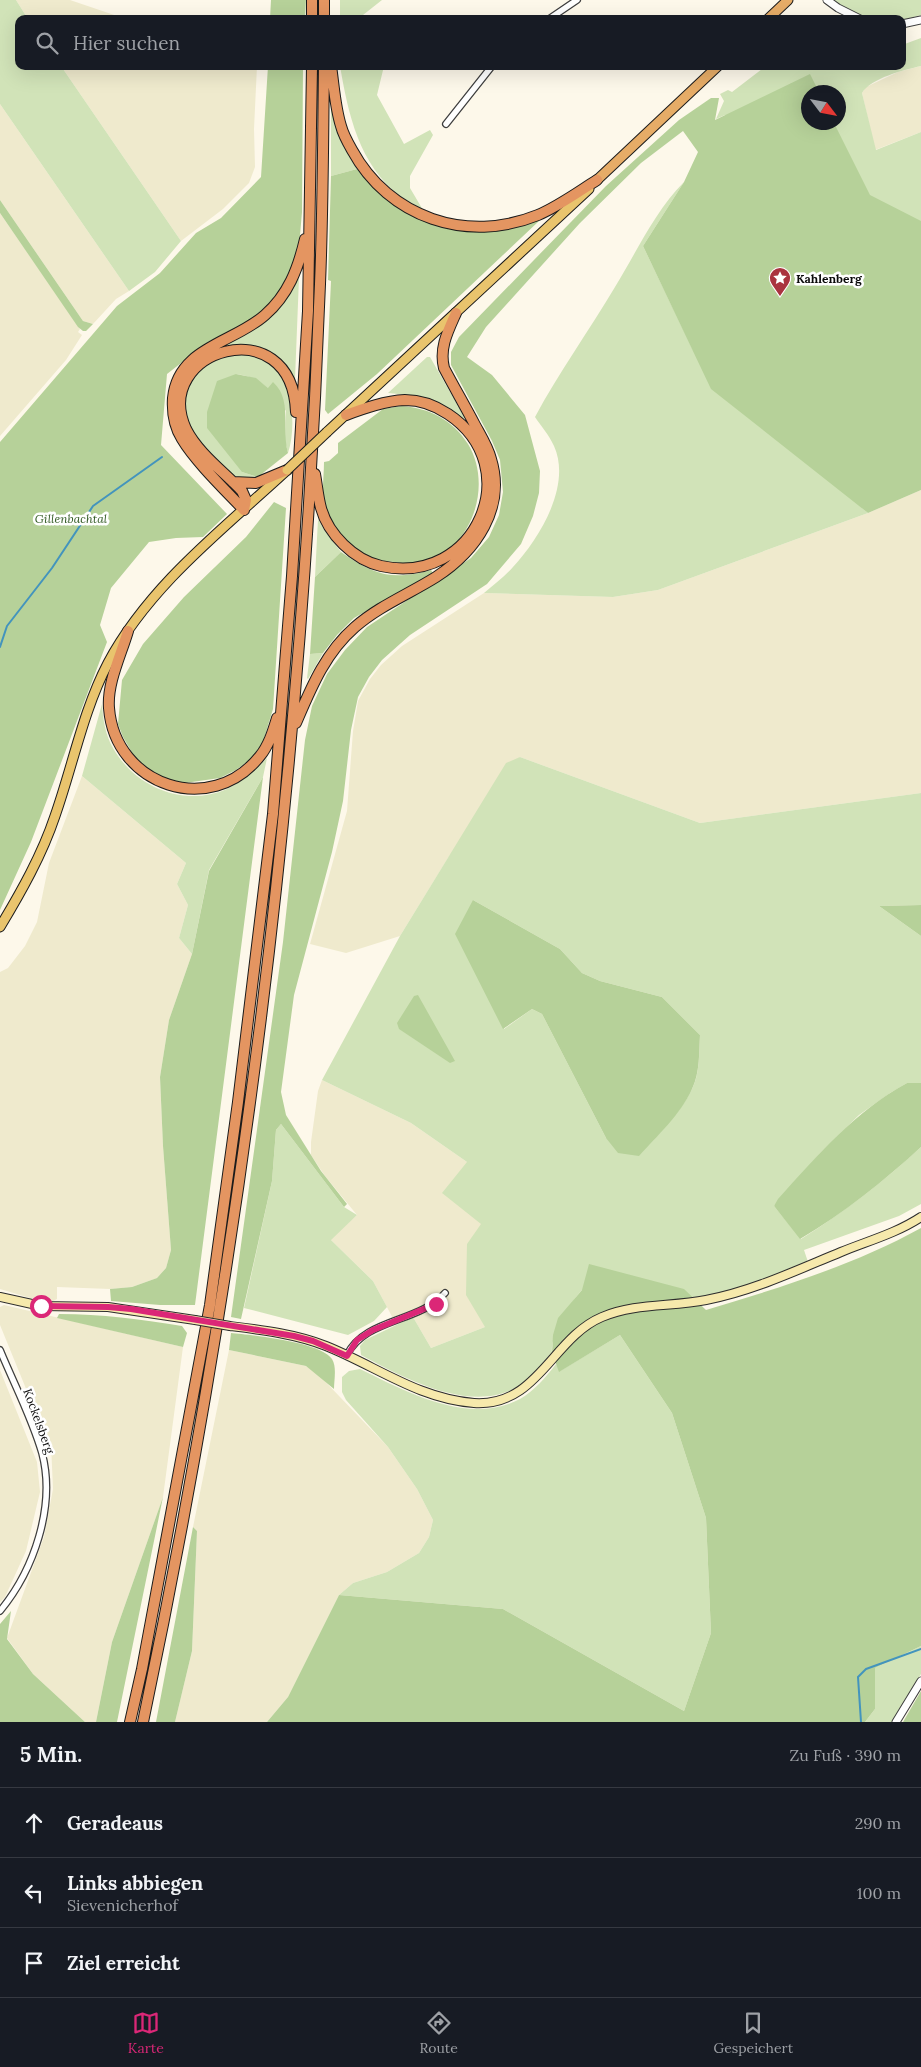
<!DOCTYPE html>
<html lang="de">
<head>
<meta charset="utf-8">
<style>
	body { margin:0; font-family:Lora,serif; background:#242831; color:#f1f3f6 }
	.compass { position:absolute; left:801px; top:85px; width:45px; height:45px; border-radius:50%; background:#171b24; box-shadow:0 5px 20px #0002; rotate:122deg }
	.stop { position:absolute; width:15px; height:15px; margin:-11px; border:4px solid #db2777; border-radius:50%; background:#fff }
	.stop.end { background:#db2777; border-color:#fff; box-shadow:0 1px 5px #0008 }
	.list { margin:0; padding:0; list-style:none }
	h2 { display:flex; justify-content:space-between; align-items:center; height:65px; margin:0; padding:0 20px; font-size:21px }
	h2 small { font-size:16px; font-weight:400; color:#9ea1a6 }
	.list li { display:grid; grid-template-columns:32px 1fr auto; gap:15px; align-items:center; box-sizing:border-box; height:70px; padding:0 20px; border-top:1px solid #363941 }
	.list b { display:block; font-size:19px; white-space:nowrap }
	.list p { margin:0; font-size:16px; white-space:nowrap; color:#9ea1a6 }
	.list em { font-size:16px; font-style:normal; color:#9ea1a6 }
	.icon { flex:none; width:28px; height:28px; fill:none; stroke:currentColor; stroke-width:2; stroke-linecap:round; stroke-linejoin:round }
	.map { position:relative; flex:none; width:921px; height:1722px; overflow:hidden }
	.search { position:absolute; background:#171b24; box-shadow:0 5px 20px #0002; left:15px; right:15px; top:15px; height:55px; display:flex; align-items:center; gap:12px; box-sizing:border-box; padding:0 18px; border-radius:10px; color:#9ea1a6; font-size:19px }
	.sheet { height:275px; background:#171b24 }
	nav { display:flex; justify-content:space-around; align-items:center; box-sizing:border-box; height:70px; border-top:1px solid #363941; background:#171b24; font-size:14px; color:#9ea1a6 }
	nav a { display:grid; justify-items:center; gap:2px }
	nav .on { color:#db2777 }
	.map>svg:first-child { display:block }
	.farmland { fill:#efeacd }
	.green { fill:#d1e3b8; fill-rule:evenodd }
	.forest { fill:#b6d199 }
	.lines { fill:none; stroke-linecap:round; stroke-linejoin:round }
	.stream { stroke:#4394bd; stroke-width:2 }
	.minor-casing { stroke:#3d3d3d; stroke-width:8 }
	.tertiary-casing { stroke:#3d3d3d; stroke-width:9 }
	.secondary-casing { stroke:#2c2c2c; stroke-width:10 }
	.primary-casing { stroke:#1b1b1b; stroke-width:11 }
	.trunk-casing { stroke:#1b1b1b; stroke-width:11 }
	.motorway-casing { stroke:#1b1b1b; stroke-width:12 }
	.minor { stroke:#fff; stroke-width:5.5 }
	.tertiary { stroke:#fff; stroke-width:7 }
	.secondary { stroke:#f6e9ac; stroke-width:8 }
	.primary { stroke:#e9c46d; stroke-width:9 }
	.trunk { stroke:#e6ac67; stroke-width:9 }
	.motorway { stroke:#e49561; stroke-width:10 }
	.secondary-bridge-casing { stroke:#2c2c2c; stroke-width:10; stroke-linecap:butt }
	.primary-bridge-casing { stroke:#1b1b1b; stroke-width:11; stroke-linecap:butt }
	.secondary-bridge { stroke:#f6e9ac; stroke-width:8 }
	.primary-bridge { stroke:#e9c46d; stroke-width:9 }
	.route { stroke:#db2777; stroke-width:6 }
	.labels { text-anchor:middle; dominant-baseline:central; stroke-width:5; stroke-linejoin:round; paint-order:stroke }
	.poi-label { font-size:12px; font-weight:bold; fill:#0a0a0a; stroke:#fff; text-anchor:start }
	.park-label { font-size:12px; font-style:italic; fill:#315a23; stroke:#fff }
	.street-label { font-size:12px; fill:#0a0a0a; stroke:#fff }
</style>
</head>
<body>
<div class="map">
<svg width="921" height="1722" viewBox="0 0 921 1722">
	<rect width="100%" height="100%" fill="#fdf8ea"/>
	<path class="farmland" d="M16,0h54l56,19h-98z
		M61,66h196l-3,63 1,38 -6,16 -26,26 -42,32z
		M921,66v66l-46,18 -13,-57 4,-6 32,-15z
		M0,104l129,187 -13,8 -23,25 -10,-3 -83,-121z
		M0,213l80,116 -2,3 4,3 -16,25 -66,76z
		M921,490v303l-221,30 -180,-66 -72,101 -48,78 -54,17 -36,-9 37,-133 6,-80 5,-30 12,-22 11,-14 21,-19 82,-53 129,4 45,-7 210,-77z
		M82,776l104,87 -9,21 11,21 -9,33 13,16 -23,66 -9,57 3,69 8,104 -5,18 -9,10 -25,9 -22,2 -53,-2v12l-6,3 -21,-4 -30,-9v-317l8,-4 17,-22 12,-24 12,-59z
		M322,1080l89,43 56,39 14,62 4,103 -54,21 -18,-31 -17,7 -23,-43 -43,-42 27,-24 -32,-39 -14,-21v-13l7,-51z
		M4,1305l179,42 -20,150 -51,145 -16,80h-11l-52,-48 -26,-36 37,-101 9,-48 -2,-45 -11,-21 -40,-98v-18z
		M229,1350l77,16 10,6 72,75 29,42 16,31 -4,17 -10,16 -32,19 -34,11 -14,12 -51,102 -21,25h-92l17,-71 5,-120 -4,-4z
		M0,1370l37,92 3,30 -14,59 -21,46 -5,5z"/>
	<path class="green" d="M0,0h16l12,19h-9v47h42l120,175 -26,31 -26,19 -129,-187z
		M340,0h42l-19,15 2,4h-25z
		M834,0h87v15l-19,5v-1c-27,0 -46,0 -68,-19z
		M921,38v28c-17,4 -50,12 -59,27l14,57 45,-18v353l-59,23 6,5 -210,77 -45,7 -129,-4c9,-8 20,-16 29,-26 26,-28 59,-81 41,-121 -5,-11 -13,-20 -19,-29 24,-45 54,-86 80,-130 21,-34 40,-76 69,-105l-41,64 50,104 32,-235 -9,4 8,-18 -4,-7 8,-4 4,2 34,-26h136v-21zM808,92h30v30h-30z
		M340,66h44l-7,29 27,49 26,-14 3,5 -23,41v12l13,22c-8,-5 -16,-9 -23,-14 -41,-31 -52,-83 -60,-130z
		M331,108l8,27 18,34 -26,7z
		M299,278l-4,101 -2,1c-12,-26 -44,-37 -72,-32v-4z
		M238,352c8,2 23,4 30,9 25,18 29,65 20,92l-3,-12 1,-30c-16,-21 -22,-33 -50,-37l6,98 16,5 -13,4 -12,-5 -38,-38 -7,-15 -3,-14v-13l5,-14 20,-22z
		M427,357h3l35,61 -2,1 -24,-16 -21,-7 -30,-3z
		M318,519l6,11 17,22 -26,25z
		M323,653l-15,26 -1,-1 3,-24z
		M102,704c1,15 3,30 11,44 22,39 71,60 114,41 15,-7 28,-19 40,-31l-4,19 -54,93 -17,84 -13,-16 9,-33 -11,-21 9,-21 -104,-87z
		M520,757l180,66 221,-30v112l-42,1 42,30v147h-14l-17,10 -31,22 -37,36 -48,55 27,33c43,-27 83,-58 120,-92v57l-22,12 -95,34 5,15 -105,35 -122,-10c-12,13 -32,44 -30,63 -9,9 -18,22 -29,30 -47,35 -119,-5 -162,-28l-1,-9 5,-6 48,-23 18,31 54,-21 -19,-32 1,-51 14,-20 -39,-31 25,-31 -56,-39 -89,-43 78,-144 106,-173zM473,900l87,49 22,24 18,8 62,16 38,38c-1,17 0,39 -8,54 -8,18 -23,32 -35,47l-51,2 -64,-124 -10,-5 -28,20z
		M281,1124l63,83 13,8 -26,25 42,41 14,26 -13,14 -26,14 -104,-27 28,-127 4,-51z
		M620,1335l52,78 34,105 5,115 -27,78 -181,-102 -164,-14 14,-12 34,-11 32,-19 10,-16 4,-17 -16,-31 -29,-42 -42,-47 -4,-8v-15l7,-6 11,-2c47,23 108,57 160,30 14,-8 26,-22 36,-35l4,7z
		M921,1646v28l-29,48h-27l10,-13v-41z"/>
	<path class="forest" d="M271,0h35l-1,19h-35z
		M268,66h35l-1,146 -3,35 -6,24 -24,36 -22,16 -39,19 -41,32 -6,71 66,69 -24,23 -27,1 -27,4 -38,46 -11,37 7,17 -76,200 -31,68v-468l117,-136 43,-33 36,-40 25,-15 40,-41z
		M810,74l9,18h-11v30l26,1 36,72 51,26v269l-53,23 -157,-124 -68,-143 41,-64 14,-30 -15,-21 -42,32 -61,60 -94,104 -19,30 25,18 33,40 15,56 -1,22 -6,23 -12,28 -34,40 -77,51 -28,25 -13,17 -11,20 -7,33 -8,71 -11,51 -38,143 -13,97 5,23 35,56 26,33 -3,3 -63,-83 -5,6 -4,51 -31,138 -10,-2 52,-375 22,-202 7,-34 15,-32 18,-24 22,-23 104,-69 18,-21 10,-22 4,-23 -3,-32 -8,-19 -41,-76v-13l8,-15 147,-151 73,-66 32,-22h8l-4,22z
		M357,169c50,58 109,77 182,50v2l-162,153 -49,40 -3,-4 6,-129 -3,-1 3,-104z
		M0,200l83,121 10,3 -7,7h-3l-5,-4 -78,-114z
		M236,374l20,4 12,10 5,-6c20,18 8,47 15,71l-30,24 -16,-5 -35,-44v-16l10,-31z
		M402,406c27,2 51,14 66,38 27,44 1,115 -55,119 -6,1 -13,0 -19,-1 -21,-1 -38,-9 -52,-26 -7,-8 -14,-17 -17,-29 -4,-15 -1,-29 -1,-45l5,-1 9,-8v-10l45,-34z
		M274,502l12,6 -13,201 -10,33 -12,17 -15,11 -16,8 -35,5 -20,-4 -18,-11 -13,-12 -11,-19 -5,-13 4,-44 21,-36 41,-47 62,-60z
		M341,552c33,23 51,29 90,18l2,3 -79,45 -17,17 -14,18 -13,1 5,-77z
		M263,777l-68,528h-35l-49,-4 -1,-12 22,-2 25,-9 9,-10 5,-18 -8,-104 -3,-69 9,-57 23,-66 17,-83z
		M473,900l87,49 22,24 18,8 62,16 38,38c-1,17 0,38 -8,54 -11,25 -35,47 -53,67l-21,-3 -12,-15 -64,-124 -10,-5 -29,20 -48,-95z
		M921,905v31l-42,-30z
		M418,995l37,66 -5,2 -51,-34 -2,-6 17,-27z
		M907,1083h14v64c-37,34 -77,66 -121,92l-26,-33 4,-7c39,-43 77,-88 129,-116z
		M921,1228v418l-46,22v41l-10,13h-598l21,-25 51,-102 164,14 181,102 27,-78 -5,-115 -34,-105 -52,-78 -61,37 -7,-19 1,-18 5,-17 24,-28 7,-26 95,25 22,21c73,-22 148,-45 215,-82z
		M59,1314c44,0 80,5 123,12l5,7 -4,14 -126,-29z
		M231,1333c21,2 90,9 101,26 5,8 2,21 2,30l-28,-23 -77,-16z
		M163,1497l-46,225h-21l16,-80z
		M193,1527l4,4 -5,120 -17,71h-19z
		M11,1611l-4,28 26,35 52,48h-85v-98z
		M921,1691v31h-18z"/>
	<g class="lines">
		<path class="stream" d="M0,647l7,-21 45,-58 41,-62 69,-49
			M861,1722l-3,-45 8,-8 55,-20"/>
		<g class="minor-casing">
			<path id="minor" d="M549,19l28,-19
				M446,124l46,-58
				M0,1350c14,34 32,68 42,103 14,53 -8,117 -42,158
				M347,1355c18,-37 72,-32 98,-62"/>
		</g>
		<g class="tertiary-casing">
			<path id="tertiary" d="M827,0l11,8 22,11
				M902,24l19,-4
				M896,1722l25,-41"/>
		</g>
		<g class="secondary-casing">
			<path id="secondary" d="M0,1297l41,9 67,1 87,13
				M230,1326c32,4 66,8 96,20 50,20 93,53 148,57 64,4 78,-65 128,-86 33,-14 69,-10 104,-17 47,-9 91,-30 135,-48 27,-11 56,-19 80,-35"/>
		</g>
		<g class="primary-casing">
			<path id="primary" d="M327,432l262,-243
				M0,927c21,-35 42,-72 55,-111 18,-51 28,-105 53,-153 41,-77 114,-133 177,-191"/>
		</g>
		<g class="trunk-casing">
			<path id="trunk" d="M768,19l20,-19
				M597,180l121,-114"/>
		</g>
		<g class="motorway-casing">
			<path id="motorway" d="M312,0v19
				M324,0v19
				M331,66c3,20 4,41 10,60 2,8 7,17 11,24 37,68 115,94 186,65 21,-9 40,-23 59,-35
				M315,474c2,11 3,23 6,34 7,26 33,52 60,58 95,21 147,-99 67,-152 -12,-8 -28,-14 -43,-14 -20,1 -40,8 -59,15
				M233,482l23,1 31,-13
				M244,510c-19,-20 -49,-49 -62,-71 -8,-13 -10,-26 -9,-41 5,-51 61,-55 92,-83 23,-20 33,-46 40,-76
				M244,510l2,-10 -4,-9c-18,-19 -44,-38 -56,-62 -36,-79 106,-122 110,-17
				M128,631c-7,24 -21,52 -19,77 6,78 102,110 151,48 9,-11 13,-25 17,-38
				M296,723c15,-35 29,-70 59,-96 24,-21 54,-33 81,-50 40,-26 70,-69 55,-118 -3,-12 -10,-23 -16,-34 -10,-19 -21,-38 -31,-57 -5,-20 4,-37 12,-55
				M130,1722l12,-53 68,-364 28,-203 35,-288 19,-238 16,-265 4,-245
				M143,1722c100,-473 159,-954 177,-1438 3,-72 3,-145 4,-218"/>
		</g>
		<use href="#minor" class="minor"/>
		<use href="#tertiary" class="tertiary"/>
		<use href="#secondary" class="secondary"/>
		<use href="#primary" class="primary"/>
		<use href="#trunk" class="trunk"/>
		<use href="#motorway" class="motorway"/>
		<g class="secondary-bridge-casing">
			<path id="secondary-bridge" d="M195,1320l35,6"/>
		</g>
		<g class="primary-bridge-casing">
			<path id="primary-bridge" d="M287,470l40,-38"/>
		</g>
		<use href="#secondary-bridge" class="secondary-bridge"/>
		<use href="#primary-bridge" class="primary-bridge"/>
	</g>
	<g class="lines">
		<path class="route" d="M41,1306l67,1 23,2 163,27 19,5 34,15 10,-16 16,-10 63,-26"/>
	</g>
	<defs>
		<g id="sight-pin" transform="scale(1.125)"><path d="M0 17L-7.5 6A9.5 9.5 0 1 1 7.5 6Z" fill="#aa333f" stroke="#fff"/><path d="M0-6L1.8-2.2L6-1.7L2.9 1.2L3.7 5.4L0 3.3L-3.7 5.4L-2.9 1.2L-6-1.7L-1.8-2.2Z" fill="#fff"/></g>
	</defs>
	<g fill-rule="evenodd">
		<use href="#sight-pin" x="780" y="278"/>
	</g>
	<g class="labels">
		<g class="poi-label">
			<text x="796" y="278">Kahlenberg</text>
		</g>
		<g class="park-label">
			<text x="71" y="518">Gillenbachtal</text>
		</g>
		<g class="street-label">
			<text transform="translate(39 1421) rotate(70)">Kockelsberg</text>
		</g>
	</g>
</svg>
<svg class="compass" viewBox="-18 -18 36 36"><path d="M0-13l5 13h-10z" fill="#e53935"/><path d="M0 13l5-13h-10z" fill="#9ea1a6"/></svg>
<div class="stop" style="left:41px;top:1306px"></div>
<div class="stop end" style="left:436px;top:1304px"></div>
<div class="search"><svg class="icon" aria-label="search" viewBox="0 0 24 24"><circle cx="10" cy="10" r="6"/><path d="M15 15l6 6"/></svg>Hier suchen</div>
</div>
<section class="sheet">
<h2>5 Min.<small>Zu Fuß · 390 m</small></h2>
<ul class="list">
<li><svg class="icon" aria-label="ahead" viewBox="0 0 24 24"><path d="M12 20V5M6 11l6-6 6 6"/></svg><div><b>Geradeaus</b></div><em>290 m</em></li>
<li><svg class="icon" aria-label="left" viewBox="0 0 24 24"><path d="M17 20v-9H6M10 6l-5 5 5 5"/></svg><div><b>Links abbiegen</b><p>Sievenicherhof</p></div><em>100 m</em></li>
<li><svg class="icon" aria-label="arrive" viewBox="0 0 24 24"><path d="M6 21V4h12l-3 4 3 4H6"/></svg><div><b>Ziel erreicht</b></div></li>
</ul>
</section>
<nav>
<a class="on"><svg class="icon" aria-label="map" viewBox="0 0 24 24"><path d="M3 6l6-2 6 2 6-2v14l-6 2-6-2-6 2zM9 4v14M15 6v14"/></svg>Karte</a>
<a><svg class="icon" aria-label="directions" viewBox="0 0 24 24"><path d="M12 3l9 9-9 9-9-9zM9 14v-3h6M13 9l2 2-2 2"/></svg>Route</a>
<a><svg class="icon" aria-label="saved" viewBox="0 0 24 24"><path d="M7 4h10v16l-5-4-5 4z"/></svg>Gespeichert</a>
</nav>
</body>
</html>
